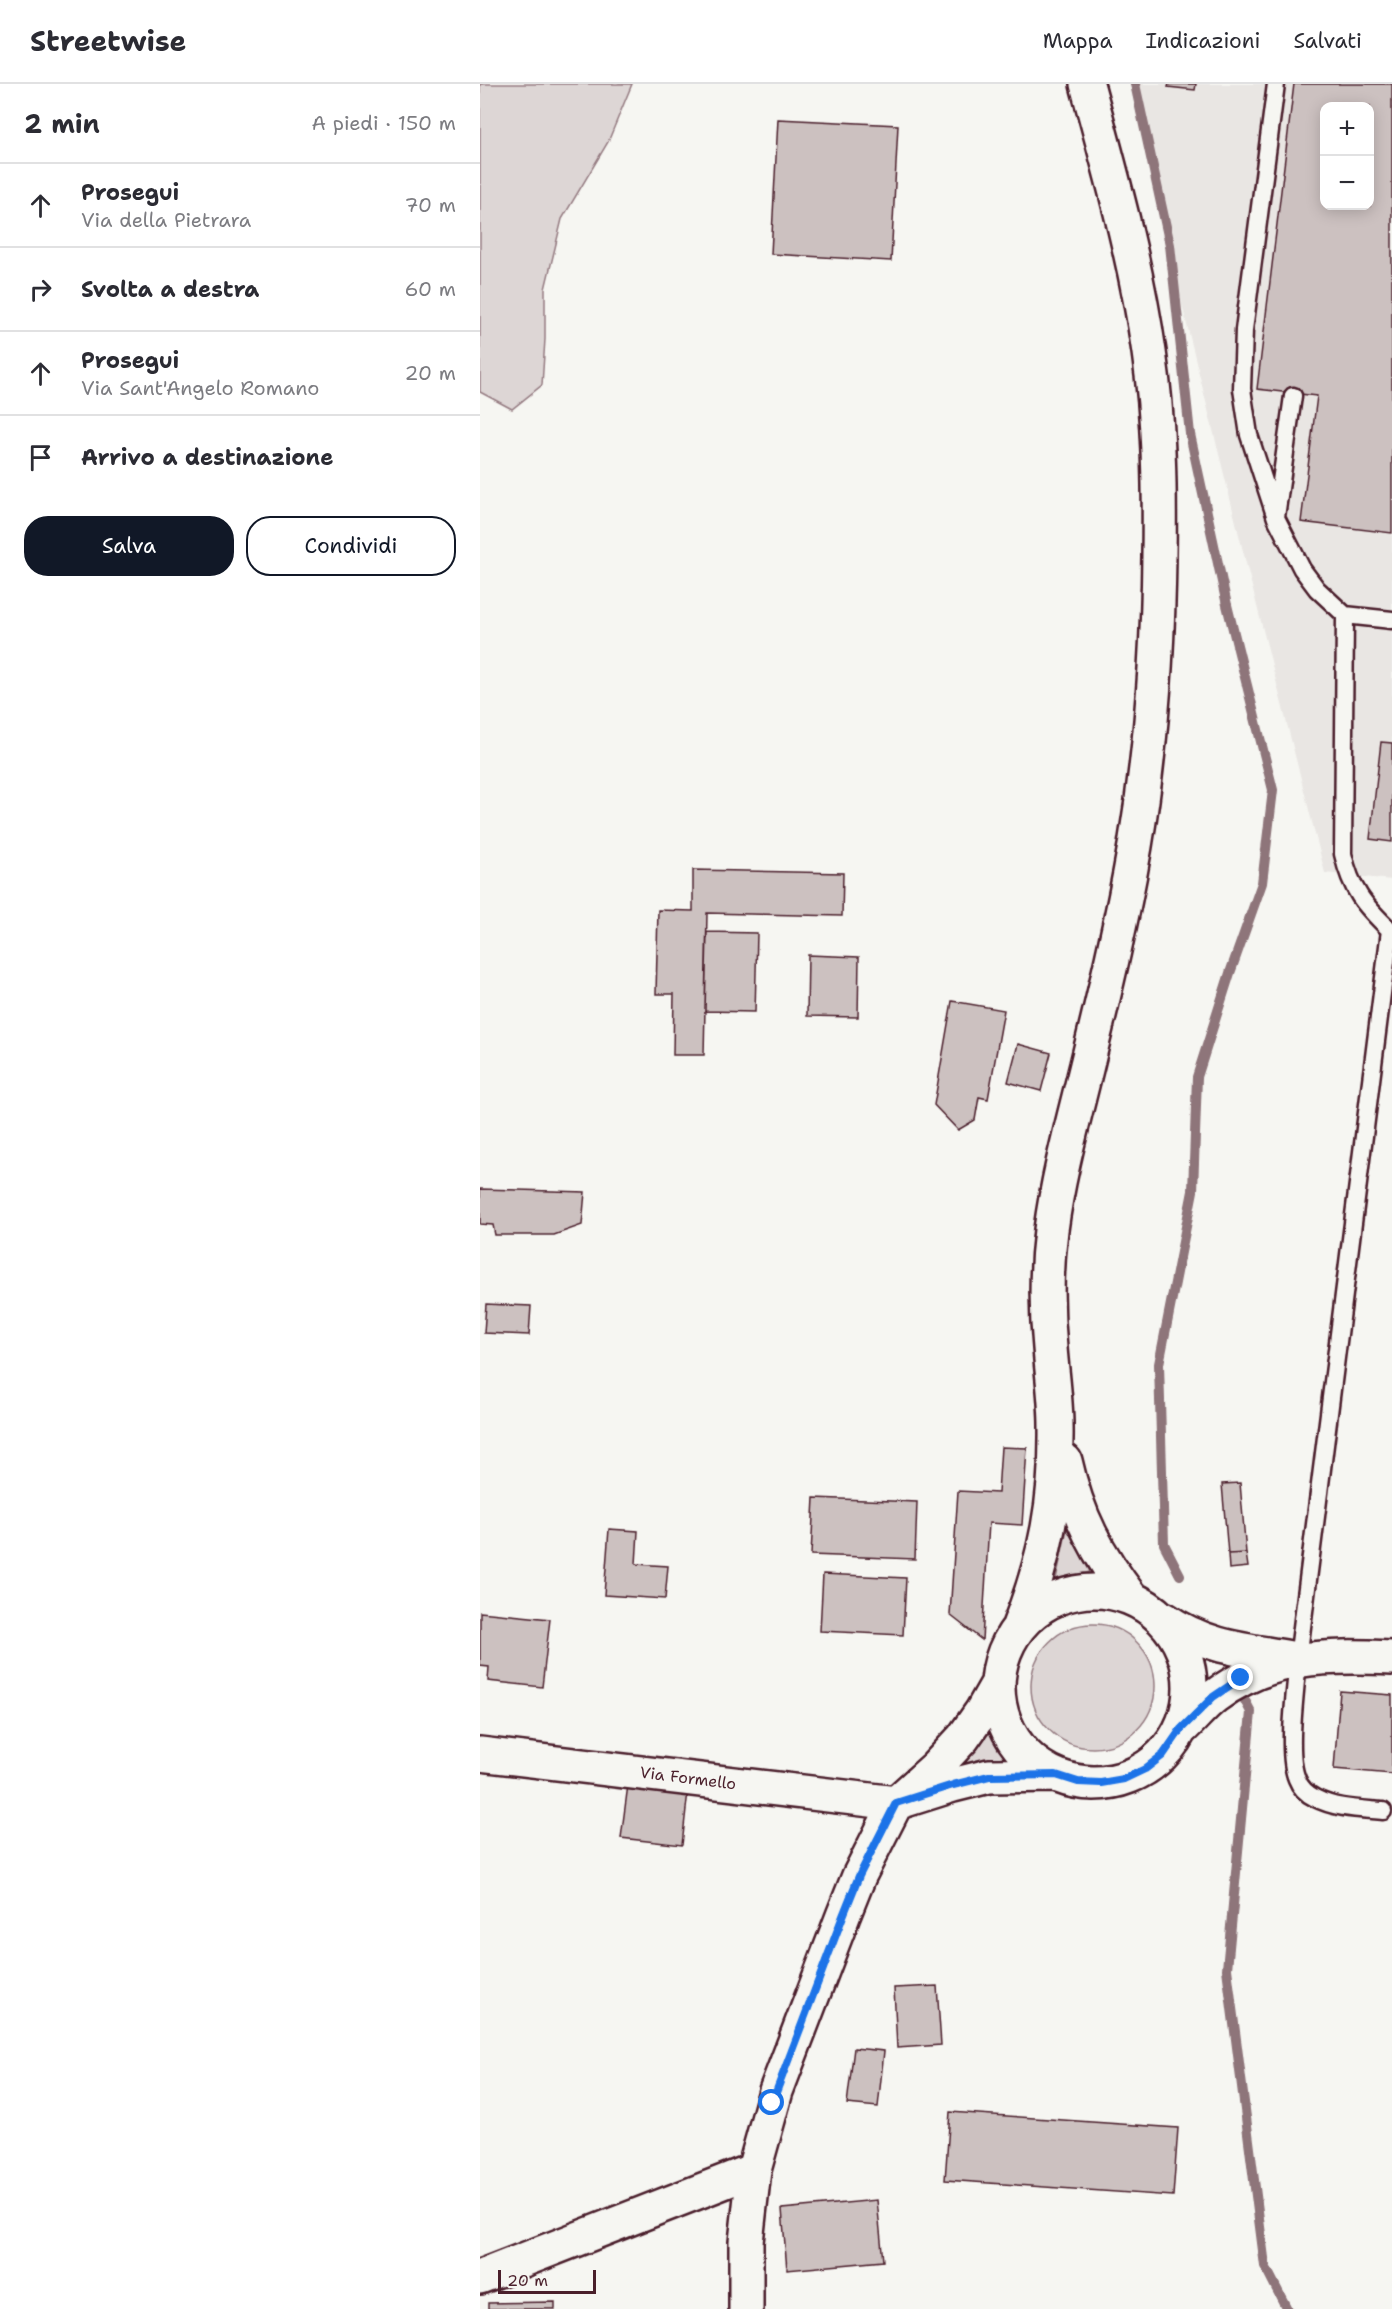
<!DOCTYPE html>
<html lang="it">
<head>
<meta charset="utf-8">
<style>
	body { margin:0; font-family:"Shantell Sans",sans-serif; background:#f2f2f3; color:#2b2b33 }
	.controls { position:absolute; right:18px; top:18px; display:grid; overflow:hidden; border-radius:12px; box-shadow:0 3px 15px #0003 }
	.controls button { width:54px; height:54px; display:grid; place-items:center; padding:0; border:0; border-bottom:2px solid #e1e1e2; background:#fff; color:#2b2b33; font:30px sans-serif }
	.scale { position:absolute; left:18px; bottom:15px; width:98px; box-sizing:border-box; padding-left:6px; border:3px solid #4a1f2b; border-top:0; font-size:16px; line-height:21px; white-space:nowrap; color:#4a1f2b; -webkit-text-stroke:4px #f6f6f2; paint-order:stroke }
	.stop { position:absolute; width:18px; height:18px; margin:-14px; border:4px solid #1a73e8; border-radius:50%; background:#fff }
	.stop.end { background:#1a73e8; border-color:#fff; box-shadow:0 2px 6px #0008 }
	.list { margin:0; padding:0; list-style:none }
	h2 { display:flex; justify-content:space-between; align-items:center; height:78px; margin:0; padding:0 24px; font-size:26px }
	h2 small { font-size:20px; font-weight:400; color:#7c7c81 }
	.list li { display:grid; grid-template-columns:39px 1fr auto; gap:18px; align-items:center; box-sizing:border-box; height:84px; padding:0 24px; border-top:2px solid #e1e1e2 }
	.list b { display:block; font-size:22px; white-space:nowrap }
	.list p { margin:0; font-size:20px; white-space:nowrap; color:#7c7c81 }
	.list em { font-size:20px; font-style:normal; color:#7c7c81 }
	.actions { display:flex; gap:12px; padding:18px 24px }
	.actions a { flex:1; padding:14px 0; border:2px solid #111827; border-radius:24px; text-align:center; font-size:21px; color:#111827 }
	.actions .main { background:#111827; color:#fff }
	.icon { flex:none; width:33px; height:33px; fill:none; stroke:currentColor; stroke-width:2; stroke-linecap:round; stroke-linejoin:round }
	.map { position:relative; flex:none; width:912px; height:2225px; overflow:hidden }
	header { display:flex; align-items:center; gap:36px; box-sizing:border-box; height:84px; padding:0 30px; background:#fff; border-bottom:2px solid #e1e1e2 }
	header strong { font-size:28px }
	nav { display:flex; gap:33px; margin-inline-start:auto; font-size:21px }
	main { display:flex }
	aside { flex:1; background:#fff }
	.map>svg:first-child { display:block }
	.built { fill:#e9e6e3; fill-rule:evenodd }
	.green { fill:#ddd6d5; stroke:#947a80; stroke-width:1.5 }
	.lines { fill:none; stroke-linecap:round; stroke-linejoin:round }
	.stream { stroke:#8e747a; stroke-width:10 }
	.building { fill:#ccc1c0; stroke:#4a1f2b; stroke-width:1.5; fill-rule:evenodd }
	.lane-casing { stroke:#4a1f2b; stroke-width:21 }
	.street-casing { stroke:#4a1f2b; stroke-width:38 }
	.secondary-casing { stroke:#4a1f2b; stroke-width:38 }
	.lane { stroke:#f6f6f2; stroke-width:16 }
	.street { stroke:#f6f6f2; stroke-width:33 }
	.secondary { stroke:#f6f6f2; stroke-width:33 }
	.route { stroke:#1a73e8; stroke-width:8 }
	.labels { text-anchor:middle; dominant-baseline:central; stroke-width:5; stroke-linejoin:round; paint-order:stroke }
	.street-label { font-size:16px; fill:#4a1f2b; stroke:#f6f6f2 }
</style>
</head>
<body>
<header>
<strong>Streetwise</strong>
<nav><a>Mappa</a><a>Indicazioni</a><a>Salvati</a></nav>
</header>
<main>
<aside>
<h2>2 min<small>A piedi · 150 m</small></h2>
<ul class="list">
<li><svg class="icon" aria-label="ahead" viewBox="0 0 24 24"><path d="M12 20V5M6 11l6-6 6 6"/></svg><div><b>Prosegui</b><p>Via della Pietrara</p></div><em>70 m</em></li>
<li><svg class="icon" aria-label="right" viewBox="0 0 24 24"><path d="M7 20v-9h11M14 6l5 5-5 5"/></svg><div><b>Svolta a destra</b></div><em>60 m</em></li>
<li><svg class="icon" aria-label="ahead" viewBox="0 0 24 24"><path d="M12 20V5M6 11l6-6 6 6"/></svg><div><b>Prosegui</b><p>Via Sant'Angelo Romano</p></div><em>20 m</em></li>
<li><svg class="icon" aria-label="arrive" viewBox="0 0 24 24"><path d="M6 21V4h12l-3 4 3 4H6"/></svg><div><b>Arrivo a destinazione</b></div></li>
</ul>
<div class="actions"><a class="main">Salva</a><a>Condividi</a></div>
</aside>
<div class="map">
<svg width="912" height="2225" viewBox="0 0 912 2225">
	<rect width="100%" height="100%" fill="#f6f6f2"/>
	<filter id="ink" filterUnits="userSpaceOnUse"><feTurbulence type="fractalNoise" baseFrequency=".0167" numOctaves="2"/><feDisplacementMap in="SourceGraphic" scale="12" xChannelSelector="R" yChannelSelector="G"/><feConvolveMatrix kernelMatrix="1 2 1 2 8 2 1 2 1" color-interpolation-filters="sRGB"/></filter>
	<g filter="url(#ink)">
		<path class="built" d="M650,0h262v796l-67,-7 -78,-306 -91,-367zM844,22h46v100h-46z"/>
		<path class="green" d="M0,0h152l-24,58 -46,77 -17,70v50l-3,46 -30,24 -32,-17z
			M587,1445l23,43 -34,7z
			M551 1602a62 62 0 1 1 124 0a62 62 0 1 1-124 0Z
			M511,1646l16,26 -49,12z"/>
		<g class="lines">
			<path class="stream" d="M655,0l35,161 20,189 37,171 46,185 -11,93 -32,90 -33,104 -4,114 -34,173 5,180 16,31
				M760,1607l11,21 -24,257 38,297 22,43"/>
		</g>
		<path class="building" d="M689,0h27l-1,6 -27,-3z
			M814,0h98v449l-91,-11 16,-126 -60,-7zM844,22h46v100h-46z
			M298,35l120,6 -7,136 -120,-7z
			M901,658l11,1v99l-22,-3z
			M213,786l150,3 -1,43 -135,-3 -3,142h-31l1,-61h-18l2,-84 35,1z
			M227,848l50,1 -2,79 -50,-1z
			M328,871l51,2 -1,60 -51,-1z
			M472,917l52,9 -16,89 -9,-2 -4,23 -17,10 -24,-25z
			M538,960l33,9 -10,38 -33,-9z
			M0,1105l105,3 -3,33 -28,10h-59l-2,-10 -13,-1z
			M6,1220l45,2 -2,29 -45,-2z
			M521,1363l26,1 -5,77 -33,-2 -7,117 -32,-25 8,-124 40,2z
			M760,1399l6,70 -18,1 -6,-70z
			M334,1414l103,4 -2,57 -104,-4z
			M129,1445l29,2 -2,33 32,2 -3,33 -61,-4z
			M766,1469l2,14 -19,2 -1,-15z
			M343,1490l83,4 -3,57 -83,-4z
			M0,1528l70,7 -8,68 -54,-6 1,-14 -9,-1z
			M860,1607l52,4v79l-58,-5z
			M148,1701l60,6 -6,54 -61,-7z
			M457,1902l4,59 -44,3 -3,-60z
			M374,1964l30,3 -6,56 -31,-3z
			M470,2028l228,16 -5,68 -228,-16z
			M397,2116l6,61 -96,9 -5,-61z
			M75,2218v7h-67v-6z"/>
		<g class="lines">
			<g class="lane-casing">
				<path id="lane" d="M796,0l-32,246 -2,59 7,46 27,83 26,51 15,20 28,26 47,5
					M796,433l17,-121
					M865,531l-2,239c8,36 21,51 47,76
					M903,1727c-22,-2 -47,-2 -68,-13 -8,-4 -15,-11 -18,-19 -11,-25 -1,-91 1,-120l92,-729"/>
			</g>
			<g class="street-casing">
				<path id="street" d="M0,2193l274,-107"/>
			</g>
			<g class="secondary-casing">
				<path id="secondary" d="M585,1377c12,55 33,94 67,138
					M518 1603a96 96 0 1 1 192 0a96 96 0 1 1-192 0Z
					M684,1535c41,28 79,31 127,39
					M539,1542c27,-68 38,-127 37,-200 0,-26 -4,-52 -6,-78 -4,-39 -4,-79 1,-118 7,-54 22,-108 35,-161 18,-74 36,-148 49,-223 16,-95 23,-193 24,-290 1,-69 0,-136 -10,-204 -13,-91 -38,-179 -62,-268
					M702,1644c11,-10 21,-23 33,-32 55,-41 111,-41 177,-38
					M0,1670l416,49 57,-18 36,-9 67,-1
					M266,2225v-67l8,-72 22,-79 67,-175 16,-40 37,-73 40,-36 27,-29 19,-27 16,-28"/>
			</g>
			<use href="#lane" class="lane"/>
			<use href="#street" class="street"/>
			<use href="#secondary" class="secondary"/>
		</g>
	</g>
	<g class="lines" filter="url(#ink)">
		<path class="route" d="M292,2019l71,-187 16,-40 37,-73 57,-18 36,-9 67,-1 22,7 23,1 23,-4 21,-10 18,-14 18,-26 32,-32 28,-19"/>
	</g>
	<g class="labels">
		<g class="street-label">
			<text transform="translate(208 1694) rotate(7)">Via Formello</text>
		</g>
	</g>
</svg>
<div class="controls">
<button>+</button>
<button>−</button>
</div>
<div class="scale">20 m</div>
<div class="stop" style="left:292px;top:2019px"></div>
<div class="stop end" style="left:761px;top:1594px"></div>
</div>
</main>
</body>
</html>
